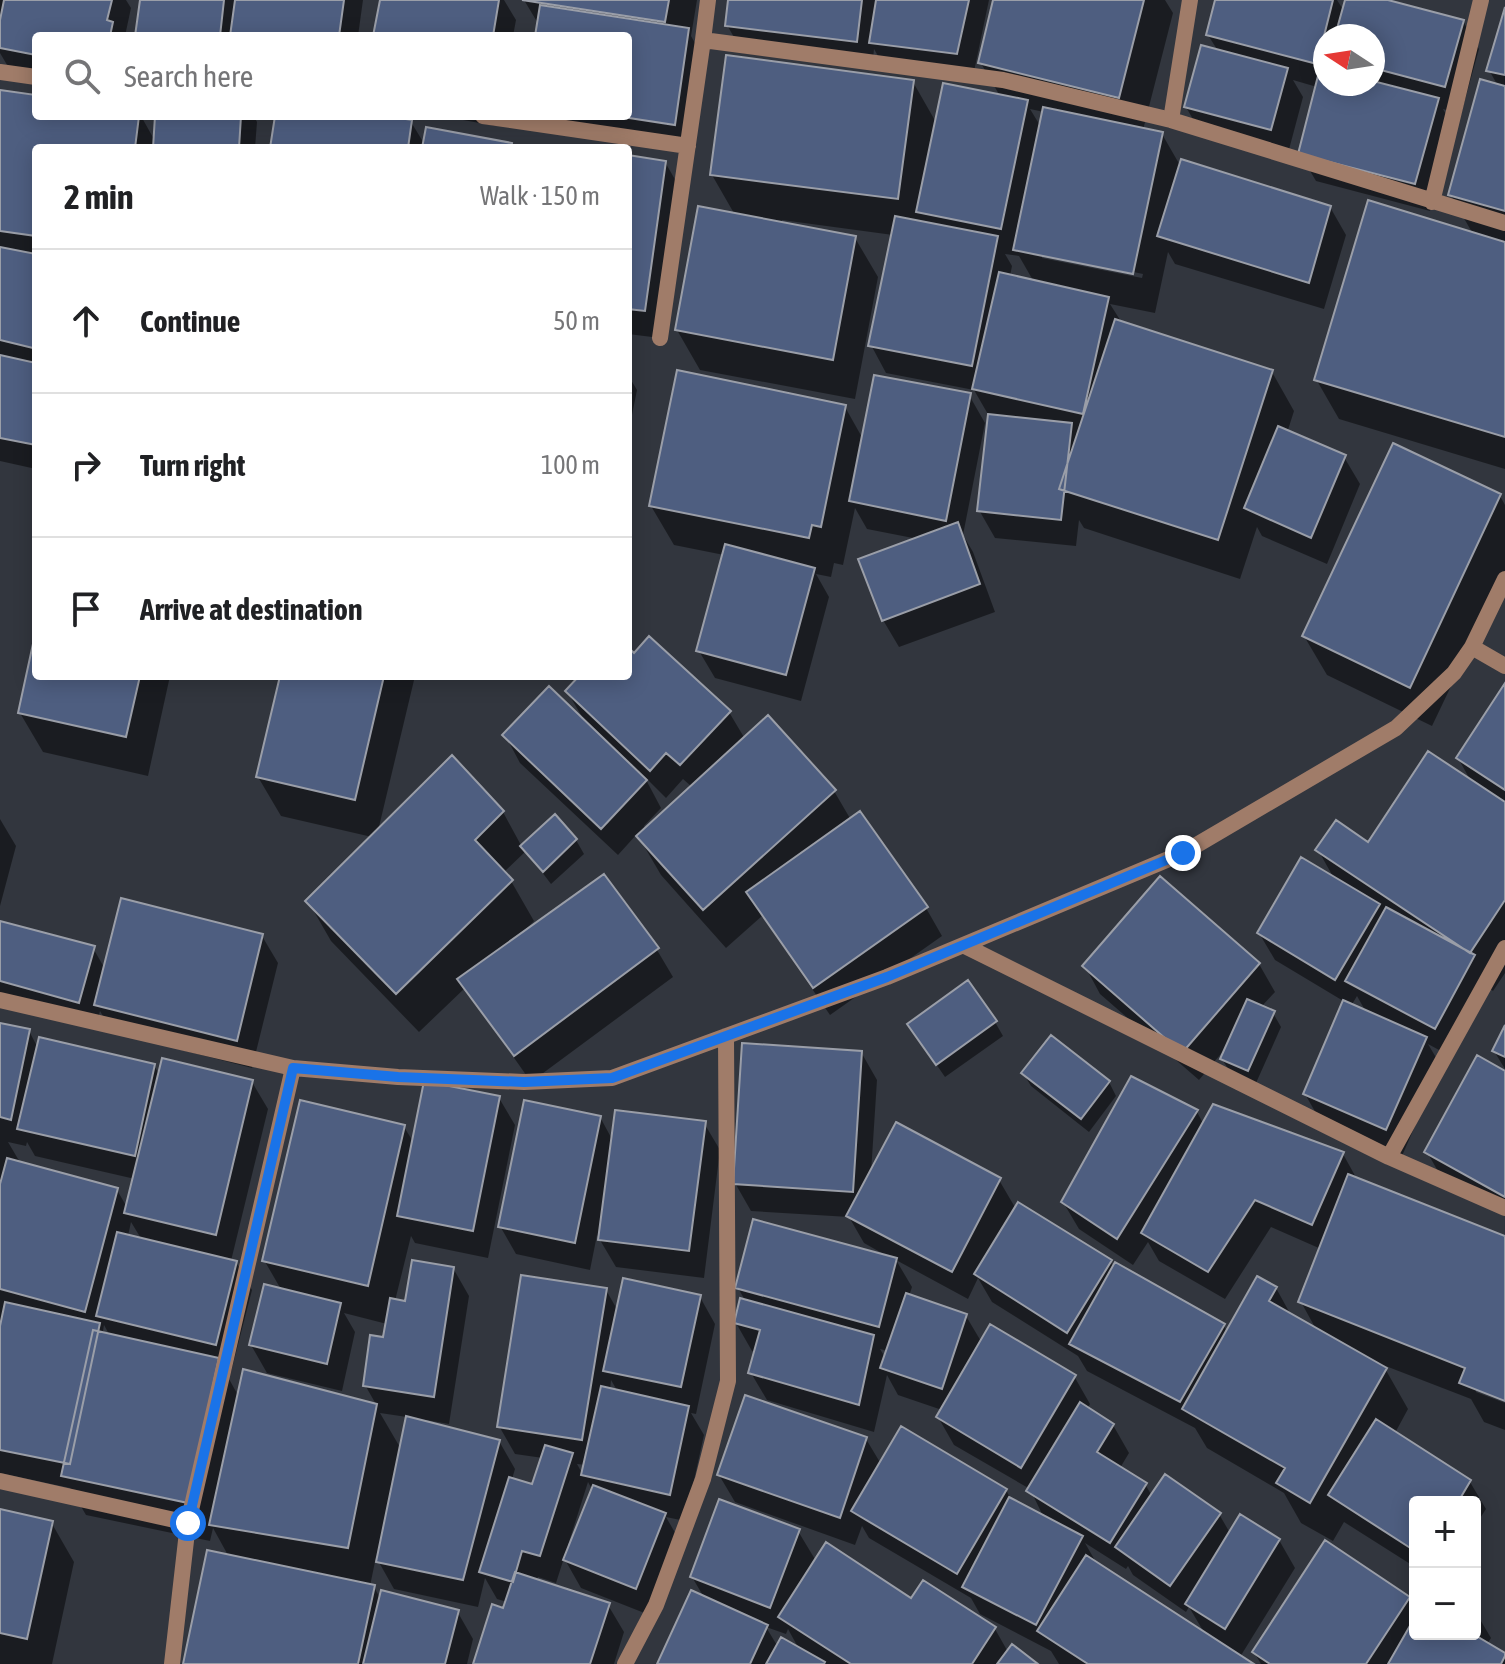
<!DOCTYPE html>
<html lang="en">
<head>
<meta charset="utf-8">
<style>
	body { margin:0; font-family:"Asap Condensed",sans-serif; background:#f2f2f2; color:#202124 }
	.controls { position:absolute; right:24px; bottom:24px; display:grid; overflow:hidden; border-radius:8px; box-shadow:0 4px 20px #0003 }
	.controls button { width:72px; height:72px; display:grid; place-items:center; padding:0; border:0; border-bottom:2px solid #e0e0e0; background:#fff; color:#202124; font:40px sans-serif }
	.compass { position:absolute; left:1313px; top:24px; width:72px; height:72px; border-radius:50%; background:#fff; box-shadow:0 4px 20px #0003; rotate:282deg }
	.stop { position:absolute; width:24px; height:24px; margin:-18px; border:6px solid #1a73e8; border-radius:50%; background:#fff }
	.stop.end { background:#1a73e8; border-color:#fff; box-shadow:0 2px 8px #0008 }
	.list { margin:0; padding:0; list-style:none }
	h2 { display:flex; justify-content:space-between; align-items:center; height:104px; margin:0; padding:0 32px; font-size:34px }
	h2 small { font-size:26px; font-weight:400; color:#757577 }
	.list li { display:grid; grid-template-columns:52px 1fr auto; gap:24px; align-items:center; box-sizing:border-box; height:144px; padding:0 32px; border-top:2px solid #e0e0e0 }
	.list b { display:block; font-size:30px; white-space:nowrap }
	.list em { font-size:26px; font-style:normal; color:#757577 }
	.icon { flex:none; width:44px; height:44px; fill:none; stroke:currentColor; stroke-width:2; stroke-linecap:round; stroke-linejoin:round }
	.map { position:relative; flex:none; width:1505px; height:1664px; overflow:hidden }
	.search { position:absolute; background:#fff; box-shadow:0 4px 20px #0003; left:32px; top:32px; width:600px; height:88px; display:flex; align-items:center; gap:20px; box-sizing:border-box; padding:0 28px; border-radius:8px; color:#757577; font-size:30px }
	.panel { position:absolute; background:#fff; box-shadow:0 4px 20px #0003; left:32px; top:144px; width:600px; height:536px; border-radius:8px }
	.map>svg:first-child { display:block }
	.shadow { fill:#0007; fill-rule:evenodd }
	.building { fill:#4e5e80; stroke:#9a9ea8; stroke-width:2 }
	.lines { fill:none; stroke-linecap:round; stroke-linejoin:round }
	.minor { stroke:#a07c69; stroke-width:16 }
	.route { stroke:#1a73e8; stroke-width:10 }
</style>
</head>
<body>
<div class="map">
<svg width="1505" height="1664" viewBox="0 0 1505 1664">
	<rect width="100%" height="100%" fill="#32363e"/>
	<path class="shadow" d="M0,0h126l5,8 -6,28h-89v43l-23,-4 -13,-22z
		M142,0h221l-5,36h-221z
		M382,0h122l12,20 -3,16h-138z
		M524,0h173l-6,36 12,21 -13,95 -154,-36h92v-80h-91l2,-11z
		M730,0h259l-17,81 -86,-11 -12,-21 -2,20 -129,-16 -16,-28z
		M995,0h170l8,13 -30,117 19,4 19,33 149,40 16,28 -22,74 -149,-45 -7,-12 -13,61 -45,-9 12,19 150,49 22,39 -7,22 57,24 16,27 -33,80 -65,-28 -5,-9 -17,52 -156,-51 -5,-8 -3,26 -81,-8 -16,-28 10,-94 -15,-26 -88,-17 -15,-28 22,-110 -111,-15 -1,4 74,14 23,39 -23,122 -155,-29 -23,-40 58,-115 -23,-40 201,-93 24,42 63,-28 -21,-36zM1030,109l14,3 -3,15zM1042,253l101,21 -1,4 -100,-20zM1005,254l14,2 15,26 -24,-6 2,-10z
		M1217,0h120l7,11 3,-11h33l83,21 16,28 -18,65 -18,-5 10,18 -23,84 -114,-30 -16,-27 17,-67 -24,-7 10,17 -16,60 -85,-22 -16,-28 32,-56 -10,-16zM1325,36h48v48h-48z
		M1505,14v455l-166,-50 -23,-40 157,-145 -23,-40 48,-108 -9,-16z
		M0,92l36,5v19h105l14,25 2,-25h97l3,6 -2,26h-219v321l-36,-8z
		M277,116h98l36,6 14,23h86l2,3h-241z
		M441,116h57l-2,10z
		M628,157l37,5 16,28 -21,148 -32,-4z
		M628,375l9,15 -9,45z
		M969,395l16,28 -22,112 10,17 22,60 -96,35 -16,-27 35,-81 -51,-10 -12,-21 -12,57 -9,-2 -3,14 -15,-3 13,23 -28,104 -86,-23 -16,-27 25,-96 -50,-10 -23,-39 194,-99 18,32z
		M1500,496l5,9v68l-73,153 -105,-51 -23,-39z
		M36,640v36h134l-22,100 -105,-24 -23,-39z
		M628,650l101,62 16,27 89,52 17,29 9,-6 66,94 16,28 -112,79 -68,-99 -36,32 -65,-73 -24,-41 -19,21 -98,-92 -15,-28 80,-13 -18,-31 15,-15h46zM644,776l22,22 17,-19 9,8 -46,42 -2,-3 17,-18z
		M282,676h133l-37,155 125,-19 19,35 33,-30 21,23 8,14 -33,30 -25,-33 -23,22 8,8 23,40 -10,10 1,2 79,-56 53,73 16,27 -142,105 -66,-94 -46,44 -88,-91 -23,-40 64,-64 -91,-21 -23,-39z
		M1505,686v287l-12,18 -6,-4 -37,69 -22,-12 13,22 -39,90 -81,-34 -16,-28 40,-92 -70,-42 -16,-27 76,-53 -17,-30 51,-5 103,-62 -14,-25zM1357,996l9,16 -15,-6z
		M0,819l16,27 -16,60z
		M0,923l93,25 12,21 157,-33 16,27 -26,105 -140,-36 -12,-21 -5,18 -95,-25z
		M1259,964l16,28 -14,15 12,6 8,14 -25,56 -26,-11 -8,-13 3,-10 -26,31 -99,-86 -15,-28z
		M995,1022l8,14 -58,41 -27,-39z
		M0,1025l29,6 9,17 116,18 6,9 92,7 16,27 -37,152 5,1 16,28 -21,82 -7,-2 15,27 6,-25 132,34 -12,-21 19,-46 3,-15 -43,-11 11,19 -13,59 -75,-18 -16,-28 31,-54 -18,-31 140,-133 10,16 85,-45 16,27 -27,133 -73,-15 -4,-7 -16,65 12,2 46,-35 16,28 -20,128 -23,-4v3l73,18 16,28 -3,10 22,8 9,-29 -28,-4 -16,-28 107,-136 12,21 82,-14 15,27 -19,90 -5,-1 13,22 -19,86 -19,-4 15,26 -29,73 -71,-28 -17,-30 -8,25 -18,-6 -2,5 72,23 16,27 -10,32h-139l32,-62 -10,-3 -12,-21 -7,29 -84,-18 -18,-32 -6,29 4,1 7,13 76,11 16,28 -6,25h-282l44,-107 -16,-29 -3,13 -124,-26 -16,-27 -70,-15zM8,1142l18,4 1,-4 8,14 100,23 -7,30 -11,-19 -96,-26zM131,1222l11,18 -14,-4zM104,1325l6,11 -7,-5zM611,1380l7,12 -8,-2zM380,1413l27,4 -6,32zM577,1464l9,1 -3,10zM588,1482l5,9 -22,55 -3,-1z
		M1505,1029v40l-11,-18z
		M861,1052l16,28 -6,93 128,7 17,29 94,52 4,7 110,58 3,6 49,-44 16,29 25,14 -16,-29 20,-53 -50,-22 -46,72 -66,-38 -11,-19 -15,23 -54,-36 -16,-27 134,-90 7,13 139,29 15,27 147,57v161l-29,-12v5l29,11v27l-21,-8 -13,-23 -88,-34 25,44 -13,24 75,49 16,27 -11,17v-24h-60v65l-71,-45 -11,19 -32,-18 -17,-30 -77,-45 -12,-20 -108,-57 -9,-15 -86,-54 -14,-24 -10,21 -72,-39 16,27 -3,9 57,20 16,27 92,33 16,28 -3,5 26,16 16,28 -9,15 25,16 7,12 67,18 11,19 49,7 16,28 -55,89 11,7h-192l-8,-13 -71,-37 -9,-16 -102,-60 -7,-12 -7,19 -120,-43 -16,-27 147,-36 15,25 125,26 6,11 32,17 -14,-29 -76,-44 -16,-28 4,-7 -44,-15 -11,-20 -13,57 -107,-32 -16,-27 5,-21 -4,-1 -16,-28 10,-21 -8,-14 149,-32 -23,-13 -15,-26 -98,-6 -16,-28zM880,1349l8,2 -3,8 -2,-5zM1085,1543l41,26 2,-3 5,9 53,37 3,-5 16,27 -108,-70z
		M1023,1073l86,9 7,14 -27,36 -58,-46z
		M1505,1073v141l-62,-34 -16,-28z
		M600,1117l13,24 91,-18 16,27 -16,128 -88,-11 -19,-32 -7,35 -74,-16 -16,-28z
		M0,1511l51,11 23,40 -22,102h-52z
		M798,1531l18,30 96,39 83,29 13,23 27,12h-376l46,-65 -13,-22zM766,1627l20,7 2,-5 11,20 -21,-2z
		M1409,1598l6,11v25h60v-23l16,27 -4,6 18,11v9h-244l-7,-12z"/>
	<path class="building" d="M4,0h108l-5,20 6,2 -3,14h-74v19l-36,-7v-28z
		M140,0h84l-4,36h-85z
		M235,0h109l-5,36h-109z
		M380,0h119l-6,36h-120z
		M522,0h147l-4,22z
		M728,0h134l-5,42 -132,-16z
		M876,0h93l-12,54 -88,-11z
		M993,0h151l-25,98 -141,-35z
		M1215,0h118l-16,64 -111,-29z
		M1345,0h43l76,20 -19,67 -72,-19v-32h-38z
		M540,5l149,23 -14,97 -59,-9h12v-80h-93z
		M1505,7v68l-19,-4z
		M1201,45l87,23 -17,62 -87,-23z
		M726,55l188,25 -16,119 -188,-24z
		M1320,68l5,1v15h48v-3l66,17 -24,86 -117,-30z
		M1480,79l25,7v125l-57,-16z
		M943,83l85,17 -27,129 -85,-17z
		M0,90l36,5v21h103l-4,32h-99v88l-36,-5z
		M1043,107l120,25 -30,142 -120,-24z
		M155,116h86l-2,32h-86z
		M275,116h112l25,4 -4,28h-138z
		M426,127l86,16 -1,5h-89z
		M628,155l38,6 -21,150 -17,-2z
		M1181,159l150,47 -22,77 -152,-47z
		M1368,200l137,42v195l-191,-57z
		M698,206l158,30 -23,124 -158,-30z
		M895,216l103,20 -26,130 -104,-20z
		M0,247l36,7v82l-3,12 -33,-8z
		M999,272l110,25 -26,117 -111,-25z
		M1115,319l158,51 -55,170 -159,-51z
		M0,355l36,8v82l-36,-7z
		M677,370l169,35 -25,122 -9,-2 -3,13 -160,-32z
		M874,375l97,18 -25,128 -97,-20z
		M988,414l84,9 -11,97 -84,-9z
		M1278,426l68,29 -35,83 -67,-30z
		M1393,443l108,51 -91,194 -108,-52z
		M958,522l22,62 -98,37 -24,-62z
		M725,544l90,24 -29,107 -90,-24z
		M36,630v46h104l-14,61 -108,-24z
		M649,636l82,75 -51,54 -14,-12 -16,18 -85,-80 14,-15h49v-29l6,6z
		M280,676h104l-29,124 -99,-23z
		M1505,683v107l-49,-32z
		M549,686l98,94 -46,49 -99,-94z
		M768,715l68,75 -133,120 -67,-74z
		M1428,751l77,51v98l-35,53 -155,-103 21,-30 32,22z
		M452,755l52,56 -29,29 38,40 -117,114 -91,-93z
		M860,811l68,96 -115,81 -67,-96z
		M555,814l22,25 -34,33 -23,-26z
		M1301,857l79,47 -45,76 -78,-47z
		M604,874l55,74 -145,108 -57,-77z
		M1160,876l100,87 -78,90 -100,-87z
		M121,898l142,36 -26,107 -143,-36z
		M1386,907l89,48 -40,74 -90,-48z
		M0,921l95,25 -16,57 -79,-22z
		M968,980l29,41 -61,44 -29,-41z
		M1247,999l28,12 -27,60 -28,-12z
		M1343,1000l84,37 -41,93 -83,-36z
		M0,1023l30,6 -19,91 -11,-3z
		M1505,1025v32l-13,-6z
		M1051,1035l59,46 -29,38 -60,-46z
		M39,1037l116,27 -20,92 -118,-27z
		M742,1043l120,8 -9,141 -120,-8z
		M1477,1055l28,16v126l-81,-45z
		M162,1058l91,22 -37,155 -92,-22z
		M1131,1076l67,34 -81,129 -56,-37z
		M424,1081l76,15 -27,135 -76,-15z
		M300,1100l105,25 -37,161 -106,-25z
		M524,1100l77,16 -26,127 -77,-16z
		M1213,1104l131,48 -32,73 -57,-25 -47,72 -67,-39z
		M615,1110l91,11 -17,130 -91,-11z
		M896,1122l105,56 -49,94 -106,-56z
		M7,1158l111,30 -33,124 -85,-23v-105z
		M1348,1174l157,62v165l-46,-18 6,-15 -167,-66z
		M1018,1202l94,58 -45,73 -93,-59z
		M753,1219l144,39 -18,69 -144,-39z
		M117,1232l120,29 -21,84 -120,-29z
		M412,1260l42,7 -20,130 -71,-11 7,-51 13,2 7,-39 15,3z
		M1115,1262l110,62 -45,78 -111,-58z
		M521,1275l86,13 -25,152 -85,-13z
		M1257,1276l20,11 -8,14 118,67 -77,135 -34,-20 9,-15 -103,-59z
		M623,1278l78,17 -20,92 -78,-16z
		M264,1284l77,19 -14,61 -78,-19z
		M906,1293l61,21 -25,75 -62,-21z
		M740,1298l134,37 -15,70 -111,-32 12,-43 -26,-7z
		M5,1302l95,21 -30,141 -70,-14v-124z
		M990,1324l86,51 -55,93 -85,-51z
		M93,1330l126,28 -31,145 -127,-27z
		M243,1369l134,35 -29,144 -139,-23z
		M601,1386l88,20 -19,89 -89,-20z
		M745,1395l122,42 -27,81 -123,-43z
		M1080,1402l34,22 -17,28 50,31 -37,60 -84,-52z
		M406,1416l94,24 -37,140 -87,-18z
		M1376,1419l95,61 -13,22h-43v49l-87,-56z
		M901,1426l106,63 -50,85 -106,-63z
		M545,1445l28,8 -33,103 -18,-5 -9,31 -34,-10 30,-95 23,7z
		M1165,1474l56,39 -51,73 -55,-39z
		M593,1485l73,28 -30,76 -73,-29z
		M1009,1497l74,39 -47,89 -74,-38z
		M719,1499l81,30 -30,79 -80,-31z
		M0,1509l53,12 -26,118 -27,-6z
		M1240,1514l40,25 -55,90 -40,-25z
		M1325,1540l85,57 -44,67h-96l-18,-12z
		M826,1542l85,56 12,-18 73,47 -24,37h-121l-73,-47z
		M207,1550l168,35 -17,79h-175z
		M1086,1555l168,109h-166l-51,-33z
		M515,1572l95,31 -20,61h-117l19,-60 11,4z
		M381,1590l78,20 -14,54h-82z
		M691,1590l77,35 -18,39h-93z
		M1415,1617v17h58l32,19v3l-4,8h-113z
		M781,1637l44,25 -1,2h-58z
		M1012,1644l26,20h-41z"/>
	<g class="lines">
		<path class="minor" d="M703,40l5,-40
			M0,72l36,5
			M483,116l205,30
			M1171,120l19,-120
			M1432,202l49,-202
			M660,338l43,-298 300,40 168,40 334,103
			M1472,647l33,19
			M963,945l426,212 116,51
			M0,1000l293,68 105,9 126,5 88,-4 275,-101 296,-124 213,-125 58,-55 18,-26 33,-68
			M1389,1157l116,-209
			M0,1481l188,42
			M172,1664l16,-141 105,-455
			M625,1664l31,-59 47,-126 25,-98 -2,-345"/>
	</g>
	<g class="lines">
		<path class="route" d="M188,1523l105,-455 105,9 126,5 88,-4 275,-101 296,-124"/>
	</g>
</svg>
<div class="controls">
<button>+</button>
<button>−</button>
</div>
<svg class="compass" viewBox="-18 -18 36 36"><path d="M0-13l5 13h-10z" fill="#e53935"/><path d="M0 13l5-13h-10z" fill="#757577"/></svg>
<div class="stop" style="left:188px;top:1523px"></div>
<div class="stop end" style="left:1183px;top:853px"></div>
<div class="search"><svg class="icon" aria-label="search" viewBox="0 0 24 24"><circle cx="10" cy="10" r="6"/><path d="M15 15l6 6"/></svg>Search here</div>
<section class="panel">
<h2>2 min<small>Walk · 150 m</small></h2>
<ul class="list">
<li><svg class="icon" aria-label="ahead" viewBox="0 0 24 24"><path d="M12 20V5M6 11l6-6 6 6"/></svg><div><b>Continue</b></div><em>50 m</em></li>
<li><svg class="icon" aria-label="right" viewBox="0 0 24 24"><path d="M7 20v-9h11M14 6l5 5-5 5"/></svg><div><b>Turn right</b></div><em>100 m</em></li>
<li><svg class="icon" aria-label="arrive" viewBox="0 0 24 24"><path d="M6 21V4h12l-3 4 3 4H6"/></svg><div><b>Arrive at destination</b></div></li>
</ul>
</section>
</div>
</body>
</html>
